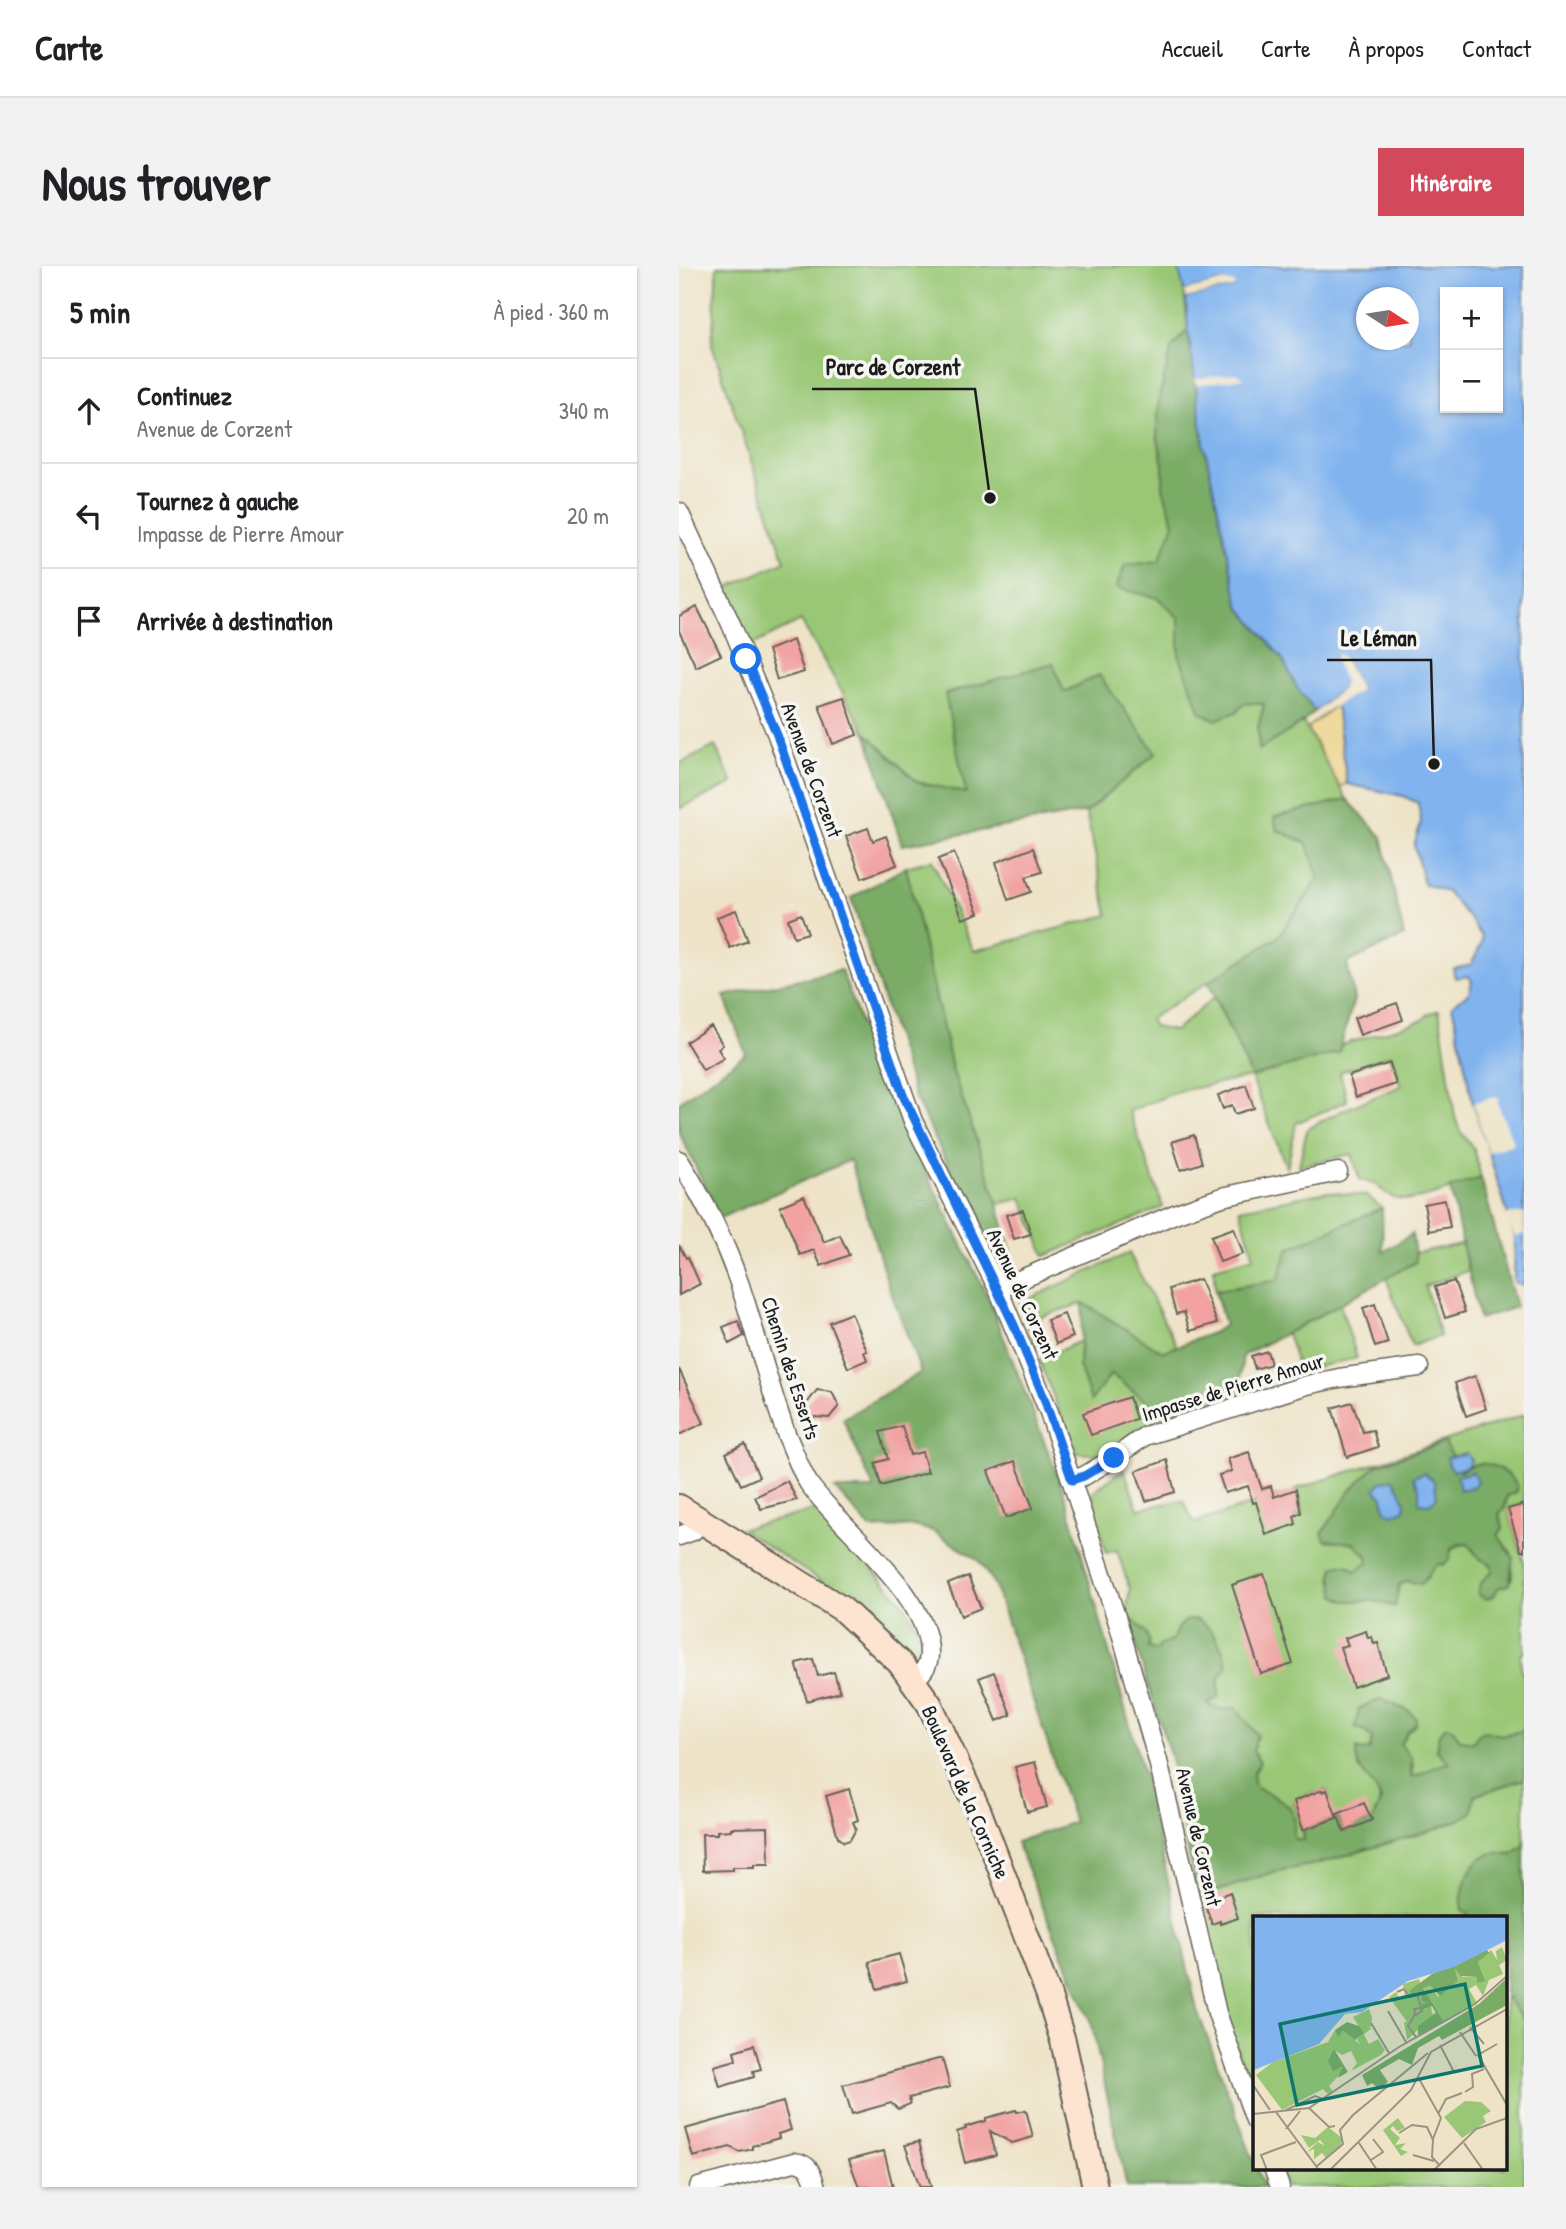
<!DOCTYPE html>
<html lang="fr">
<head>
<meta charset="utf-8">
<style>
	body { margin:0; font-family:"Patrick Hand",sans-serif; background:#f2f2f2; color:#202124 }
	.controls { position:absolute; right:21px; top:21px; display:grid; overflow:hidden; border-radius:0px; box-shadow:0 2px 5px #0004 }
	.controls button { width:63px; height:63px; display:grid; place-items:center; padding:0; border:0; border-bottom:2px solid #e0e0e0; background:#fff; color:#202124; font:35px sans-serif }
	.compass { position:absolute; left:677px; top:21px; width:63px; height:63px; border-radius:50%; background:#fff; box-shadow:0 2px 5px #0004; rotate:102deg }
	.stop { position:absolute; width:21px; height:21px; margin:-16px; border:5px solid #1a73e8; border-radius:50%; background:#fff }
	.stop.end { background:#1a73e8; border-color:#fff; box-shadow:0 2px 7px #0008 }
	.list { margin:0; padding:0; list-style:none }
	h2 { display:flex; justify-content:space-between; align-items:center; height:91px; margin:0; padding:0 28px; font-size:30px }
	h2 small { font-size:23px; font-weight:400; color:#757577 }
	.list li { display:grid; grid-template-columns:46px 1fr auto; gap:21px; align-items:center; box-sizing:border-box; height:105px; padding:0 28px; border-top:2px solid #e0e0e0 }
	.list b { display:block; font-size:26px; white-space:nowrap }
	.list p { margin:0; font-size:23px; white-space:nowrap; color:#757577 }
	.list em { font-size:23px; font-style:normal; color:#757577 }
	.icon { flex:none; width:38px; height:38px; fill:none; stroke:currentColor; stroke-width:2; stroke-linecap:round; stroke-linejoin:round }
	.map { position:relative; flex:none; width:845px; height:1921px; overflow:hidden; border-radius:0px }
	header { display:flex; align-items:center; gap:42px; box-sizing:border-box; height:98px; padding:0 35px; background:#fff; border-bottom:2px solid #e0e0e0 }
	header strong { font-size:33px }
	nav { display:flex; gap:38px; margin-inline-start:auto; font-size:24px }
	.intro { display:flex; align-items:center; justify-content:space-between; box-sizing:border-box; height:168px; padding:0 42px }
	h1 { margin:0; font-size:49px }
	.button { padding:18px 32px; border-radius:0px; background:#d1495b; color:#fff; font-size:24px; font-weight:700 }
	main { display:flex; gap:42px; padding:0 42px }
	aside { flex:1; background:#fff; border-radius:0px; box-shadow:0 2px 5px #0004 }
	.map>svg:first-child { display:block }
	.green { fill:#99c775; stroke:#5a7248; stroke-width:2; fill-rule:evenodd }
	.forest { fill:#7aac66; stroke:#4b6441; stroke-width:2 }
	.sand { fill:#eeda9e; stroke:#857b5d; stroke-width:2 }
	.water { fill:#81b4ee; stroke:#4e6885; stroke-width:2; fill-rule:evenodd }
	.pier { fill:#eee3c7 }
	.building { fill:#f1a2a1 }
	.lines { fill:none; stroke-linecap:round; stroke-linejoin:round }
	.street-casing { stroke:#666258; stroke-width:21 }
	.secondary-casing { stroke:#666258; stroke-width:28 }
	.street { stroke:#fff; stroke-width:18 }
	.secondary { stroke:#fde4d0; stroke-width:24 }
	.route { stroke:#1a73e8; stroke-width:9 }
	.labels { text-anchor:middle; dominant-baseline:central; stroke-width:7; stroke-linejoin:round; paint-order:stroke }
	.street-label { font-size:21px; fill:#1c1c1c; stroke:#f6f6f2 }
	.inset-road { fill:none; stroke:#9a9383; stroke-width:2 }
	.view { fill:#0f766e; fill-opacity:0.15; stroke:#0f766e; stroke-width:3.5 }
	.inset-edge { fill:none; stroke:#1c1c1c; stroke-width:3.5 }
	.leader { fill:none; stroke:#1c1c1c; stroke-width:2.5 }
	.callout-dot { fill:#1c1c1c; stroke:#f6f6f2; stroke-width:2.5 }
	.callout-label { font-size:23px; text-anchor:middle; font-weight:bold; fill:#1c1c1c; stroke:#f6f6f2; stroke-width:7; stroke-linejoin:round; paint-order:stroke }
</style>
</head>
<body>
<header>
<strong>Carte</strong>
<nav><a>Accueil</a><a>Carte</a><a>À propos</a><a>Contact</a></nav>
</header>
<div class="intro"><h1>Nous trouver</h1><a class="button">Itinéraire</a></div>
<main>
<aside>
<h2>5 min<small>À pied · 360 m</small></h2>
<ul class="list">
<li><svg class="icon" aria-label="ahead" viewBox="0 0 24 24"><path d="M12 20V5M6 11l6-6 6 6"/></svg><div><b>Continuez</b><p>Avenue de Corzent</p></div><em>340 m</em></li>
<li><svg class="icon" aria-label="left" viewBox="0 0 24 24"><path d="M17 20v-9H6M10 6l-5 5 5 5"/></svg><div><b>Tournez à gauche</b><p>Impasse de Pierre Amour</p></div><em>20 m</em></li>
<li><svg class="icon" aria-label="arrive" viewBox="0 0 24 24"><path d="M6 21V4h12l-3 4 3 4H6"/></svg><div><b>Arrivée à destination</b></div></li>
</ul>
</aside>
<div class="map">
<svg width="845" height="1921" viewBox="0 0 845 1921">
	<rect width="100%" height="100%" fill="#f6f6f2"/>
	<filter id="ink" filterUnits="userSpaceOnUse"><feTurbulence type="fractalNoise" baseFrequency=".0143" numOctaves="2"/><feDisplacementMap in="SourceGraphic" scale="14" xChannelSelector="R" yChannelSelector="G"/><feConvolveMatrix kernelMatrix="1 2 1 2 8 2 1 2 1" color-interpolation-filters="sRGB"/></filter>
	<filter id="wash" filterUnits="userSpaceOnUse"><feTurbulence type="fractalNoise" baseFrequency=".00686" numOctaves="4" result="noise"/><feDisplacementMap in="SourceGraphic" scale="28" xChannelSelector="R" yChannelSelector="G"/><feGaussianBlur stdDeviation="1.57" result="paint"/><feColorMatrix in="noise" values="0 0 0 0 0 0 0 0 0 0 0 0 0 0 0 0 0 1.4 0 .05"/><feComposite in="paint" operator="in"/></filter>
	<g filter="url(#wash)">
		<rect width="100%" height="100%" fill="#eee3c7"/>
		<path class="green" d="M38,0h461l6,25 4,39 51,276 -60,29v20l57,57 9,-9 19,1 -6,24 1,22 44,-28 44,77 -72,18 2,13 30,13 12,35 -41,59 -128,82 4,8 21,4 39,-34 38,79 87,-24 2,-7 82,-25 5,-6 11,-4 16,107 5,14 14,18 7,29c-20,7 -68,28 -87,20 -15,-7 -13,-15 -34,-18l-8,-26 -53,12 8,-37 34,-18 60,-25 -11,-31 -50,17 7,29 -51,22 -9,46 -36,-92 -72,14 -50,20 34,96 -118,49 -23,-58 -24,6 -45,-132 -47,-205 26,-7 42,91 134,-36 -22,-103 70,-60 -92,-60 -11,-28 -87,129 -49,-11 -51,-49 -65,-112 -55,27 -24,-58 63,-29 -73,-216z
			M36,480l18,37 -54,26v-45z
			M647,926l41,4 15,12 -94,41 -10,31 -63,11 -1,-23 40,-11 -14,-48z
			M783,978l6,27 -43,15 15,50 -28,10 -26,-68 29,-16 -1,-9z
			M450,987l48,93 -14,6 -80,-49 -43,14 8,28 -13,5 -15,-47z
			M661,1038l17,54 -58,13 -12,-38z
			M401,1075l-1,25 12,34 20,-26 58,45 -31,10 -32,26 -30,-2 -37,-93z
			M845,1149v89l-16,5 16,53v91l-3,2v15l3,5v56l-25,4 -26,7 -13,-2 -8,-12 -13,6 -3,16 14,13c-15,4 -25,11 -39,15l2,-13 -13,-21 8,-13 8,-7 -7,-13 -28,-11 -21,8 -5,20 8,2 9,8 -2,11 -7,2 -4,18c13,12 27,25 17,43 -1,3 -3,7 -6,9 -7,5 -18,8 -26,11l-6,-12 -3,-1 -8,-29c-11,2 -23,6 -33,12l10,33v5h-7l-3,-2c-1,-6 1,-13 0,-19 -2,-19 -28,-24 -40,-33l-1,-13 5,-6 -5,-16 2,-5 -19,-38c-11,1 -20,4 -28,-5l10,-13 1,-12 3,-4c-5,-22 -6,-44 -27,-55l-18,9 -4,12 -9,4 -6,7 -10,-3 -7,-20 -15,-14 4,-24 -13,-40 -11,3 -15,-60 33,-24 14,40 45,-9 11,23 83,-27 19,28 -2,-8 7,-3 2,1 -7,-25zM828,1230l-2,11 -6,7 4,14 -5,7 4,8 9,9 1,26 -4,7 -10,3 -18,-4 12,-13v-6l-13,-7 -11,-14c-16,0 -18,8 -25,21l-6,-1c-6,6 -9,15 -16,20l-15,-3 -7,4 -5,21 -20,-5h-29l-9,-5 14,-30 5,5 13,-8c-1,-17 -27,-29 -40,-38z
			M141,1243l85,96 12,22 7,28 -10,5 -78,-69 -95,-62z
			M845,1513v67l-12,8 -18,-1 -32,57 9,7 -216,1 -1,179 -34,-94 -23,-105 79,-27 40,-7 117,-34 28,-11 13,-23z
			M826,1730l19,24v167h-237l-7,-19h225z"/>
		<path class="forest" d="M509,64l16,114 35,162 43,52 15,30 18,23 -12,11 -44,28 -1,-22 6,-24 -19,-1 -9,9 -20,8 -15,-7 -22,-58v-37l-21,-20 -42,-10 9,-23 34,-4 15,-37 -11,-36v-23l-6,-31 2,-36 13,-51z
			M374,397l11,29 35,-17 57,78 -70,59 -184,33 -36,-112 51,49 49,11 -21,-99z
			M668,533l35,38 22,99 -57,27 7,36 -15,53 -87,25 -44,-95 70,-45 41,-59 -12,-35 -30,-13 -3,-13z
			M227,601l47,205 45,132 17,62 -14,7 -86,-175 -64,-200z
			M162,704l42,114 106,216 76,195 81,288 51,227 57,152 1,6h2l7,19h-137l-35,-162 -76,-183 58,-20 -80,-238 -16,-24 -45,-29 -19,-5 -43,3 -36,-40h39l-31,-70 78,-47 -32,-85 -39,-127 -130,58 -41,-86v-30l67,-48 -22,-58z
			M802,912l35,129 -37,12 -29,-131z
			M703,942l1,44 29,-18 4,28 -129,71 -44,22 -5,38 -69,26 -58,-45 -20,27 -12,-35 4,-63 80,49 49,-19 13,-8 -10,-34 63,-11 10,-31z
			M766,1176l15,29c5,-2 11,-6 16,-7 15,-3 37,10 42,24l-2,5 -9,3 -2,11 -6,7 4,14 -5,7 15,23c-3,10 0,18 -5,27l-10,3 -4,8 -7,3 -7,-3 -2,-4 2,-8 12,-13v-6l-13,-7 -11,-14h-9l-8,5 -2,11 -6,5 -6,-1c-7,6 -9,15 -16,20l-14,-3 -8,4 -4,21 -21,-5h-29l-9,-5 -4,-19 2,-10c9,-4 14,-3 21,4l13,-8v-6l-15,-14 -28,-3 -3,-7 30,-44 24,-24z
			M447,1348c10,11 27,18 22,34l10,3 1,-6 14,-4c16,-50 52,-1 54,26l-8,11v19l-11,6c8,9 17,6 28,5l21,27 -4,16 7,11 -7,11 1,12c12,10 38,14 40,34 1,6 -1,12 0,18l3,3h7l-1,-10 32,-11h3l6,13 28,-12 9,-20c-7,-21 -29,-29 -24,-51l6,2 7,-2 2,-11 -9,-8 -8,-2 4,-20 22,-9 28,12 7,7v6l-8,7 -8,13 12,15 -1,18c14,-3 24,-13 38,-14l-13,-13 3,-16 7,-8 6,2 8,12 13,2c12,-20 18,-5 33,-7 7,-1 11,-4 18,-4v48l-50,17 -2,16 -11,7 -28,11 -117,34 -40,7 -79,27 -26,-140z
			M845,1580v174l-19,-24v-78l-34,-1 -9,-7c-2,-22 8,-53 33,-57 5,-1 12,1 17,1z"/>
		<path class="sand" d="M657,439l11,79 -7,3 -33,-59z"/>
		<path class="water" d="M499,0h346v1021l-10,-5 1,-45 -42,-134 -21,-98 17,-12 3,-11 -3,-6 -14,2 -2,-9 18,-4 10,-20 1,-8 -11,-17 -24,-28 -23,-8 -10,-39 7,-23 -3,-19 -15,-7 -56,-12 -11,-79 25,-15 -17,-32 -9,-1 10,25 -4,8 -26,21 -18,-23 -15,-30 -43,-52 -35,-162 -16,-114 -2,-32 48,-11 -9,-6 -41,10zM766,26h53v116h-53zM688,32h42v42h-42z
			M787,1187l5,7 -4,7 -14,4 -4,-5 -2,-8z
			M794,1206l4,9 -4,6 -13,3 -3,-14z
			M745,1207l10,8 3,16 -7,7 -11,-1v-15l-6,-11z
			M715,1213l11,22v9l-13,4 -7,-4 -2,-13 -8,-8 6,-7z"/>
		<path class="pier" d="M546,15l9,2 1,4 -49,11 -1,-3 42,-10 -42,9 -1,-3z
			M557,107l8,5 -48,7 -1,-6z
			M658,388l7,4 17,32 -28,18 1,-6 22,-13 -17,-31 10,26 -6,9 -30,21 28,-24 3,-8 -6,-14 -3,-11z
			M818,830l2,4 -2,2 17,42 -26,8 -15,-49z
			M845,947v20l-9,4 -9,-22z"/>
		<g id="blocks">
			<path class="building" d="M18,341l24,48 -25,12 -17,-36v-15z
				M114,374l11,32 -27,8 -9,-30z
				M165,431l13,38 -24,9 -14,-39z
				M189,562l5,13 13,-5 11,29 -35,13 -16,-42z
				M354,582l9,24 -16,5 5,15 -23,8 -12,-38z
				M275,587l25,60 -16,6 -25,-60z
				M57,644l12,31 -18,7 -13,-31z
				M122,648l7,19 -14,4 -6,-18z
				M718,737l6,17 -43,15 -6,-17z
				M32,760l12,19 -5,4 6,9 -21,12 -17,-28z
				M711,797l6,21 -40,13 -7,-21z
				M567,819l8,23 -19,6 -3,-9 -9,4 -5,-14z
				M515,869l8,28 -21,7 -9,-28z
				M125,930l20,46 16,-7 9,20 -28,11 -7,-16 -14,5 -20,-49z
				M766,934l5,27 -21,4 -5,-27z
				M344,944l8,24 -17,5 -8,-24z
				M555,962l9,26 -23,8 -9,-26z
				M0,979l7,13 2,-1 12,27 -21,11z
				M521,1013l17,44 -27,8 -6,-19 -8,2 -7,-25z
				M775,1015l11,31 -20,6 -10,-31z
				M696,1038l13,39 -13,4 -12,-39z
				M172,1047l16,38 -3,1 3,8 -19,8 -19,-46z
				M385,1048l9,23 -17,7 -9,-24z
				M59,1055l6,15 -15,8 -6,-17z
				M588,1085l4,13 -16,5 -4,-13z
				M0,1103l25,54 -25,12z
				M796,1110l11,33 -20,7 -11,-33z
				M138,1124l15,2 7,14 -10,12 -15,-1 -7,3 -7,-14 8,-4z
				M450,1131l7,22 -45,16 -8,-22z
				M673,1136l11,30 10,-2 5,17 -31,10 -15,-49z
				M223,1160l8,29 12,-3 6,20 -47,14 -6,-23 13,-4 -8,-27z
				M66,1178l14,33 -18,8 -15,-32z
				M570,1186l13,37 9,-3 3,11 22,-8 5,24 -7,3 2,8 -30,11 -10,-33 -3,1 -5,-17 -23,7 -6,-18 13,-4 -4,-12z
				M488,1194l8,32 -29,9 -10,-30z
				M336,1195l18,47 -27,10 -18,-47z
				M108,1215l10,19 -36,9 -6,-12z
				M845,1238v47h-3l-13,-42z
				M585,1308l29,90 -32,10 -29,-89z
				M289,1310l13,32 -20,8 -13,-32z
				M687,1365l2,7 4,-1 2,7 4,-1 9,32 -34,12 -13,-40 8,-2 -3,-7z
				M134,1393l5,17 16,-4 6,20 -33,9 -11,-38z
				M315,1406l17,43 -14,6 -18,-43z
				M356,1496l12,45 -20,5 -12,-45z
				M170,1523l9,31 -5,2 3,7 -6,11 -6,2 -6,-5 -12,-41z
				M643,1524l1,2 4,-2 10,28 -34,12 -9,-29z
				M685,1537l8,17 -28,12 -7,-18z
				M89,1561l1,37h-15v3h-21v3l-30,1 -1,-37h15v-3l14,-1v-2z
				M551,1626l8,26 -18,6v-3l-8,3 -7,-20 7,-5z
				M220,1688l8,27 -30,8 -8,-27z
				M75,1779l7,24 -8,2 1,6 -34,10 -6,-21 22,-6 -2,-9z
				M263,1792l8,29 -41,11 1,6 -12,5 -7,-6 -39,11 -9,-29z
				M104,1836l8,28 -13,4 1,4 -27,8v3l-8,2 -5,1 -9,-5 -37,10 -8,-28z
				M337,1844l1,2 9,-2 7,27 -21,6 -22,-12 6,24 -31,8 -8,-31 9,-3 -1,-2 21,-6v-3z
				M240,1876l12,45h-11l-15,-42z
				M205,1885l9,36h-34l-10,-27z"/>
		</g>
	</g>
	<g filter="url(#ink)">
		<use href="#blocks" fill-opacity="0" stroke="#666258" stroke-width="2"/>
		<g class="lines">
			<g class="street-casing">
				<path id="street" d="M0,246l52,112 46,111 136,386 85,168 51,123 70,214 39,135 59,252 38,107
					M0,894c28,44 52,94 67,144 14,45 25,88 41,132 7,15 13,34 22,48 33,46 122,112 120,171 0,11 -8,19 -15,26
					M319,1023l179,-76 45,-16 116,-25
					M393,1214l12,-4 30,-18 31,-22 162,-51 32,-7 80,-11
					M0,1270l14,-5 9,-9
					M594,1902l7,19
					M20,1921l95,-25c16,2 18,11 22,25"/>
			</g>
			<g class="secondary-casing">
				<path id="secondary" d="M0,1241l163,102 58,54 30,42 49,107 69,181 15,48 32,146"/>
			</g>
			<use href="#street" class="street"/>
			<use href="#secondary" class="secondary"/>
		</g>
	</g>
	<g class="lines" filter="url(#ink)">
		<path class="route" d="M67,393l31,76 126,360 111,230 30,73 28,82 12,-4 30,-18"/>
	</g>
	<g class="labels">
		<g class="street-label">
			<text transform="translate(133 504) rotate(70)">Avenue de Corzent</text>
			<text transform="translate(344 1028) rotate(65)">Avenue de Corzent</text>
			<text transform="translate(112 1102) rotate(72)">Chemin des Esserts</text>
			<text transform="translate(554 1121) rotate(-17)">Impasse de Pierre Amour</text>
			<text transform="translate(287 1526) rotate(66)">Boulevard de la Corniche</text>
			<text transform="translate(520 1571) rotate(77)">Avenue de Corzent</text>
		</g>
	</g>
	<g transform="translate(574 1650)">
		<rect width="254" height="254" fill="#eee3c7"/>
		<path d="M249,31l5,13 -8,5 4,9 -14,6 -6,16 -7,-11 -7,4 8,14 -33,19 -21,-34 7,-2 8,11 20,-16 -3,-12 8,8h14l1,6 4,-10 -4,-11 13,-12 6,10 -1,-9zM166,63l2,7 -12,5 12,1 7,12h-5l1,6 7,-4 1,8 4,-1 -29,27 -3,-18h3l-18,-25 7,-5 4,8 5,-3 -2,-13zM116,93l3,8 -1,10 -4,1h5l-8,6 5,10 9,-5 7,11 -4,5 -30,16 6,-8 -6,-12 -9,4 -8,-5 8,22 -13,14 4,5 -5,3 -5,-5 -41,21 -26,-35 17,-13 55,-20 7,-12 3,6 5,-5 17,13 -3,-5 6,-6 -10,-16zM212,185l16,1 10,9 -8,5 3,6 -24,16 -18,-21zM145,202l7,10 -8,3 -4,-5 -3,3 10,9 -5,7 11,-2 -6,6 8,3 -7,4 -18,-26zM75,211l15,12 -3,7 -14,12 -4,-5 -8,6v-10l-7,3 11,-10 7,4 -5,-6 -11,8 -8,-13 14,3z" fill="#99c775"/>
		<path d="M234,34l2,3 -11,9 7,19 -8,2v-6l-16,-1 -6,-7 3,12 -18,15 -10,-10 -7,2 21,34 -26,13v-9l18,-13 -4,-7 -10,4v-6l6,-1 -6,-2 -1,-9 -10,4 -2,-5 23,-17zM254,62v27l-65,35 -3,-4 -21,12 -6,17 -13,-6 -19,11 8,12 -9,7 -7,-6 -5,3 -5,-11 117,-71zM94,106l12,4 5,7 -9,7 -12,-9 -5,6 -3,-7zM81,133l14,23 -10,6 4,-11 -9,4 -5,-10z" fill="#7aac66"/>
		<path d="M0,0h254v24l-53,27 -46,14 -46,31 -17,2 -26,30 -65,26 -1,7z" fill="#81b4ee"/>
		<path class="inset-road" d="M144,76l7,-3 6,8 7,-3 5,17 -6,4 -2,-6 7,-1M135,95l18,31M162,98l-7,12 8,11M118,107l18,30M217,111l14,17M207,116l16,24M244,128l-19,11 29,50M187,129l14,27M165,161l23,41 -8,21M0,169l17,25M212,176l8,-5 -1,-13 12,-5M56,192l20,19 6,-1M31,195l31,-15 8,3M23,196l43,58M0,198l56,-6 90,-61 76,-43 32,-28M185,198l8,-15 16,-6M33,213l14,-18M146,217l13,-8 15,2 6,13 -1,17 8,9M106,227l18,27M211,227l19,27M160,239l21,6M118,244l12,-8 -10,-13M64,250l26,-22 -3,-14 13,-15 75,-62M14,254l-6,-15 35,-13M77,254l81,-80 20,-38 76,-43M181,254l42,-41 31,-11"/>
		<path class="view" d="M212,68l17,82 -185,39 -17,-81z"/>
		<rect width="254" height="254" class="inset-edge"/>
	</g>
	<path class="leader" d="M311 232L296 123H133M755 498L752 394H648"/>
	<g class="callout-dot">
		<circle cx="311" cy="232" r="7"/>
		<circle cx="755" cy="498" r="7"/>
	</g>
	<g class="callout-label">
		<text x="214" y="109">Parc de Corzent</text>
		<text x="700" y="380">Le Léman</text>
	</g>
</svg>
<div class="controls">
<button>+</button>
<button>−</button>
</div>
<svg class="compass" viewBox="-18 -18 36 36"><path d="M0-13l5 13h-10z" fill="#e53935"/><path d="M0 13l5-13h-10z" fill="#757577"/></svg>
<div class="stop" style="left:67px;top:393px"></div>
<div class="stop end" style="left:435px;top:1192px"></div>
</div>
</main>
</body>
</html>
